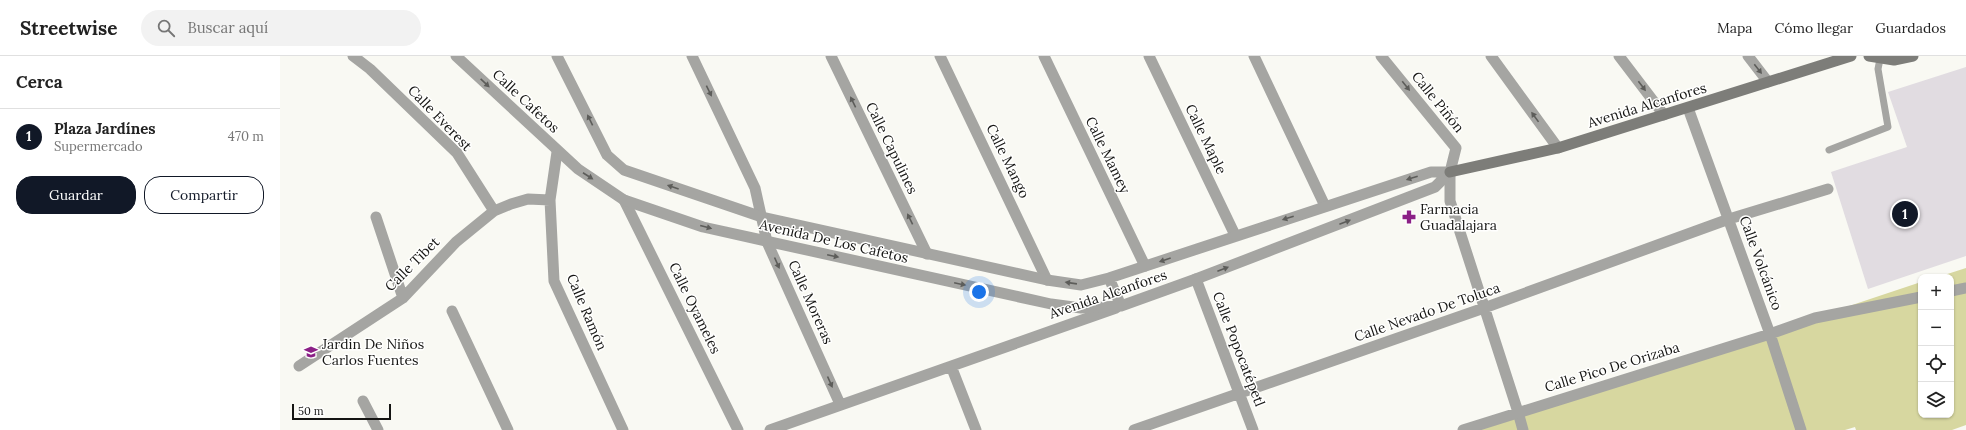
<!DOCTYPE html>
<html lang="es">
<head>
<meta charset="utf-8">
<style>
	body { margin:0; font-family:Lora,serif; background:#f2f2f2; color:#222 }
	.controls { position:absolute; right:12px; bottom:12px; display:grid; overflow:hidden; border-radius:8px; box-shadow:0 1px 3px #0004 }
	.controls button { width:36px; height:36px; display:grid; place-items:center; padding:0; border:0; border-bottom:1px solid #e0e0e0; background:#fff; color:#222; font:20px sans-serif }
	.scale { position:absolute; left:12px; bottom:10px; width:99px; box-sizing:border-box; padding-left:4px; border:2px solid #151513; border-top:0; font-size:11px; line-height:14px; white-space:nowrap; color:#151513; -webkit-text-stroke:3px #fffffe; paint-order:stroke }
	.you { position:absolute; left:699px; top:236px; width:14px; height:14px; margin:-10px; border:3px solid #fff; border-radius:50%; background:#1a73e8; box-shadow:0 0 0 6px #1a73e833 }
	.badge { display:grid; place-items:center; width:26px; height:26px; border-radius:50%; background:#111827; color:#fff; font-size:13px; font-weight:700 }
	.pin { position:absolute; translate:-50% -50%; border:2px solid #fff; box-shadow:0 1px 4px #0006 }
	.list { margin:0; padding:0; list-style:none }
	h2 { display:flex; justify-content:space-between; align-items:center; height:52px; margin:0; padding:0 16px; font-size:17px }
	h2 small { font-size:13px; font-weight:400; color:#767676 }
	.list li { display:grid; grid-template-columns:26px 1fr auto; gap:12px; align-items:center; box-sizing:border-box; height:56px; padding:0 16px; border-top:1px solid #e0e0e0 }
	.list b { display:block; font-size:15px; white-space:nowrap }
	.list p { margin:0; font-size:13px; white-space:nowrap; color:#767676 }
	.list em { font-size:13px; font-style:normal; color:#767676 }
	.actions { display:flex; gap:8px; padding:12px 16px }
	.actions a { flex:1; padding:9px 0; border:1px solid #111827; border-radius:16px; text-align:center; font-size:14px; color:#111827 }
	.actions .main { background:#111827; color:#fff }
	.icon { flex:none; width:22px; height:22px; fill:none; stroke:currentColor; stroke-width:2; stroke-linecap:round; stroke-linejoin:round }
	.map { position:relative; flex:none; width:1686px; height:374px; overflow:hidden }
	header { display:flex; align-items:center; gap:24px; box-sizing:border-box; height:56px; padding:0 20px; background:#fff; border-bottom:1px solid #e0e0e0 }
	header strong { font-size:19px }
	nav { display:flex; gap:22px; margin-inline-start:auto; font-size:14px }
	.search { width:280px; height:36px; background:#f2f2f2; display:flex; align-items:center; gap:10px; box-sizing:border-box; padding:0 14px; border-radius:22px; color:#767676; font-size:15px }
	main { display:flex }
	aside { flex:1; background:#fff }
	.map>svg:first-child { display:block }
	.green { fill:#d7d7a0 }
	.building { fill:#e1dce1 }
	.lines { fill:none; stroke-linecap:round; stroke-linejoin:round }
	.service { stroke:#a5a5a2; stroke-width:7 }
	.pedestrian { stroke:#a5a5a2; stroke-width:11 }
	.minor { stroke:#a5a5a2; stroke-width:11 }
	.tertiary { stroke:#a5a5a2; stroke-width:11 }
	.secondary { stroke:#7d7d79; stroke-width:11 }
	.oneway { fill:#5d5d5a }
	.labels { text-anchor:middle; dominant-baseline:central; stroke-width:3; stroke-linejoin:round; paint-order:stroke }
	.street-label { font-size:14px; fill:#151513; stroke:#fffffe }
	.poi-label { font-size:14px; fill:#151513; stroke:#fffffe; text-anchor:start }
</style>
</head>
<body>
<header>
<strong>Streetwise</strong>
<div class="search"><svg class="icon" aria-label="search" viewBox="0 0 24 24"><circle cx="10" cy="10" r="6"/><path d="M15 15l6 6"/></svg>Buscar aquí</div>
<nav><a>Mapa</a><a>Cómo llegar</a><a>Guardados</a></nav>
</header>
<main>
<aside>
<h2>Cerca<small></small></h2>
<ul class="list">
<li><span class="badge">1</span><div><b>Plaza Jardínes</b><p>Supermercado</p></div><em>470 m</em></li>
</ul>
<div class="actions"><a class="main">Guardar</a><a>Compartir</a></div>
</aside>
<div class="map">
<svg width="1686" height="374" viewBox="0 0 1686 374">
	<rect width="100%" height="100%" fill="#f9f9f3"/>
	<path class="green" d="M1686,212v157l-14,5h-96l-1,-3 -10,3h-367l443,-148v133h30v-138h-13z"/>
	<path class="building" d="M1686,11v189l-98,33 -37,-117 76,-25 -19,-55z"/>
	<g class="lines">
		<path class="service" d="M1549,94l59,-23 -10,-58 2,-10"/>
		<path class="pedestrian" d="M1238,356l5,18"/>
		<path class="minor" d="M73,0l17,13 87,84 37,58
			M412,0l63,132 12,54 73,162
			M551,0l96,198
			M660,0l107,224
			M764,0l101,210
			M869,0l86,179
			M974,0l71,150
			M1211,0l67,92
			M1339,0l45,59
			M1468,0l20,26
			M1408,52l82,226 31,96
			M277,96l-7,48 4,81 69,149
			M1170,116v29l68,211
			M344,144l114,230
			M96,161l27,81
			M916,223l57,151
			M1671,235l15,-3
			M172,255l56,119
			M19,310l104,-68 53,-56 38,-31 17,-7 17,-5 22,1
			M671,310l25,64
			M83,345l15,29
			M490,374l346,-122
			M854,374l350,-122 245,-89 99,-30
			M1183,374l307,-96 45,-16 106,-21"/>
		<path class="tertiary" d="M176,0l122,113 46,31 79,27 348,77 30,4 40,-2 75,-27 239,-92 15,-15
			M277,0l50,99 17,15 138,47 285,63 34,5 28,-7 322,-106h19
			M1101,0l75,92 -6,24
			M829,222l12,28"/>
		<path class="secondary" d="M1589,0l25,4 19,-4
			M1170,116l108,-24 293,-92"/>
	</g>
	<defs><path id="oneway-solid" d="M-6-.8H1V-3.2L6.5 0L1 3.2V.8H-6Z"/></defs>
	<g class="oneway">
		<use href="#oneway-solid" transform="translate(1478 13) rotate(52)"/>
		<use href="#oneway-solid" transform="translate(205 27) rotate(43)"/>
		<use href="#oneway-solid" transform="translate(1126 30) rotate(51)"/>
		<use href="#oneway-solid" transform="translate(1362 30) rotate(53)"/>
		<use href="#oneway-solid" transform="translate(429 35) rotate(64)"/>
		<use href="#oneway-solid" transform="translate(573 46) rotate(-116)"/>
		<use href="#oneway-solid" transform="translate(1255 61) rotate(-126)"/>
		<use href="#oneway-solid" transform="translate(310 64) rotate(-116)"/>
		<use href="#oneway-solid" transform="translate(308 120) rotate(33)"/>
		<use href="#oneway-solid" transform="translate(1132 122) rotate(162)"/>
		<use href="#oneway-solid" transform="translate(393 131) rotate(-161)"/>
		<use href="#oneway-solid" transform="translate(1008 162) rotate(162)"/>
		<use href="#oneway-solid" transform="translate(630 163) rotate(-116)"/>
		<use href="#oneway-solid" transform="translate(1065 166) rotate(-21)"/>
		<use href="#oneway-solid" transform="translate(426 171) rotate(15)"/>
		<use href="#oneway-solid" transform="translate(553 200) rotate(12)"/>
		<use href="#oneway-solid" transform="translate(885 204) rotate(161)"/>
		<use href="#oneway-solid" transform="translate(497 207) rotate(66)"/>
		<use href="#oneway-solid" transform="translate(943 213) rotate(-21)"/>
		<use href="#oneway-solid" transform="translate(791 227) rotate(-172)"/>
		<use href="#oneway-solid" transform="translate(680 228) rotate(12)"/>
		<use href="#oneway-solid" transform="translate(550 326) rotate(66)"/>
	</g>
	<defs>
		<g id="pharmacy-bare" transform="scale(1.08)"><path d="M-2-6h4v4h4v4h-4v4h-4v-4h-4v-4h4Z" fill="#8b2086" stroke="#fffffe" stroke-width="2.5" paint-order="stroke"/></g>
		<g id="school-bare" transform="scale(1.08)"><path d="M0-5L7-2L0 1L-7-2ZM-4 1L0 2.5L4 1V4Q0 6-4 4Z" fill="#8b2086" stroke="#fffffe" stroke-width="2.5" paint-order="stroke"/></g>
	</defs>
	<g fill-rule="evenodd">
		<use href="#pharmacy-bare" x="1129" y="161"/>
		<use href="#school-bare" x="31" y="296"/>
	</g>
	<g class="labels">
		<g class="street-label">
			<text transform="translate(246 45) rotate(43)">Calle Cafetos</text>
			<text transform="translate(1158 46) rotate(51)">Calle Piñón</text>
			<text transform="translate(1367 49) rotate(-17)">Avenida Alcanfores</text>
			<text transform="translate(160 62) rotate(46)">Calle Everest</text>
			<text transform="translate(926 83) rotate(64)">Calle Maple</text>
			<text transform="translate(612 92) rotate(64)">Calle Capulines</text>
			<text transform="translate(828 99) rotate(64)">Calle Mamey</text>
			<text transform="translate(728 105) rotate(64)">Calle Mango</text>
			<text transform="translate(554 185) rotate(13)">Avenida De Los Cafetos</text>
			<text transform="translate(1481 207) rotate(70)">Calle Volcánico</text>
			<text transform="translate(132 208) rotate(-45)">Calle Tibet</text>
			<text transform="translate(828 238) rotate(-19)">Avenida Alcanfores</text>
			<text transform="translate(531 246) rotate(66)">Calle Moreras</text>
			<text transform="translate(415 252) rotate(64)">Calle Oyameles</text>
			<text transform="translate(307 256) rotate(67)">Calle Ramón</text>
			<text transform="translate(1147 256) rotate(-19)">Calle Nevado De Toluca</text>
			<text transform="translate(959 293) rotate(69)">Calle Popocatépetl</text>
			<text transform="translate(1332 311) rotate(-17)">Calle Pico De Orizaba</text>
		</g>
		<g class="poi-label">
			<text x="1140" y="153">Farmacia<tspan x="1140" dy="16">Guadalajara</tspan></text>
			<text x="42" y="288">Jardin De Niños<tspan x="42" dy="16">Carlos Fuentes</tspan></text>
		</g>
	</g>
</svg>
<div class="controls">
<button>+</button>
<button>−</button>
<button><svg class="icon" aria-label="locate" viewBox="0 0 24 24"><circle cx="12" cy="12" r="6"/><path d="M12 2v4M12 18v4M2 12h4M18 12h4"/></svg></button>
<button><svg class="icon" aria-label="layers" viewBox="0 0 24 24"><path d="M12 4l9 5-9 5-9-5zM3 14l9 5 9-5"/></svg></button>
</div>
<div class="scale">50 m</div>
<div class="you"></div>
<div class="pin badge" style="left:1625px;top:158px">1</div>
</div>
</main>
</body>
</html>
